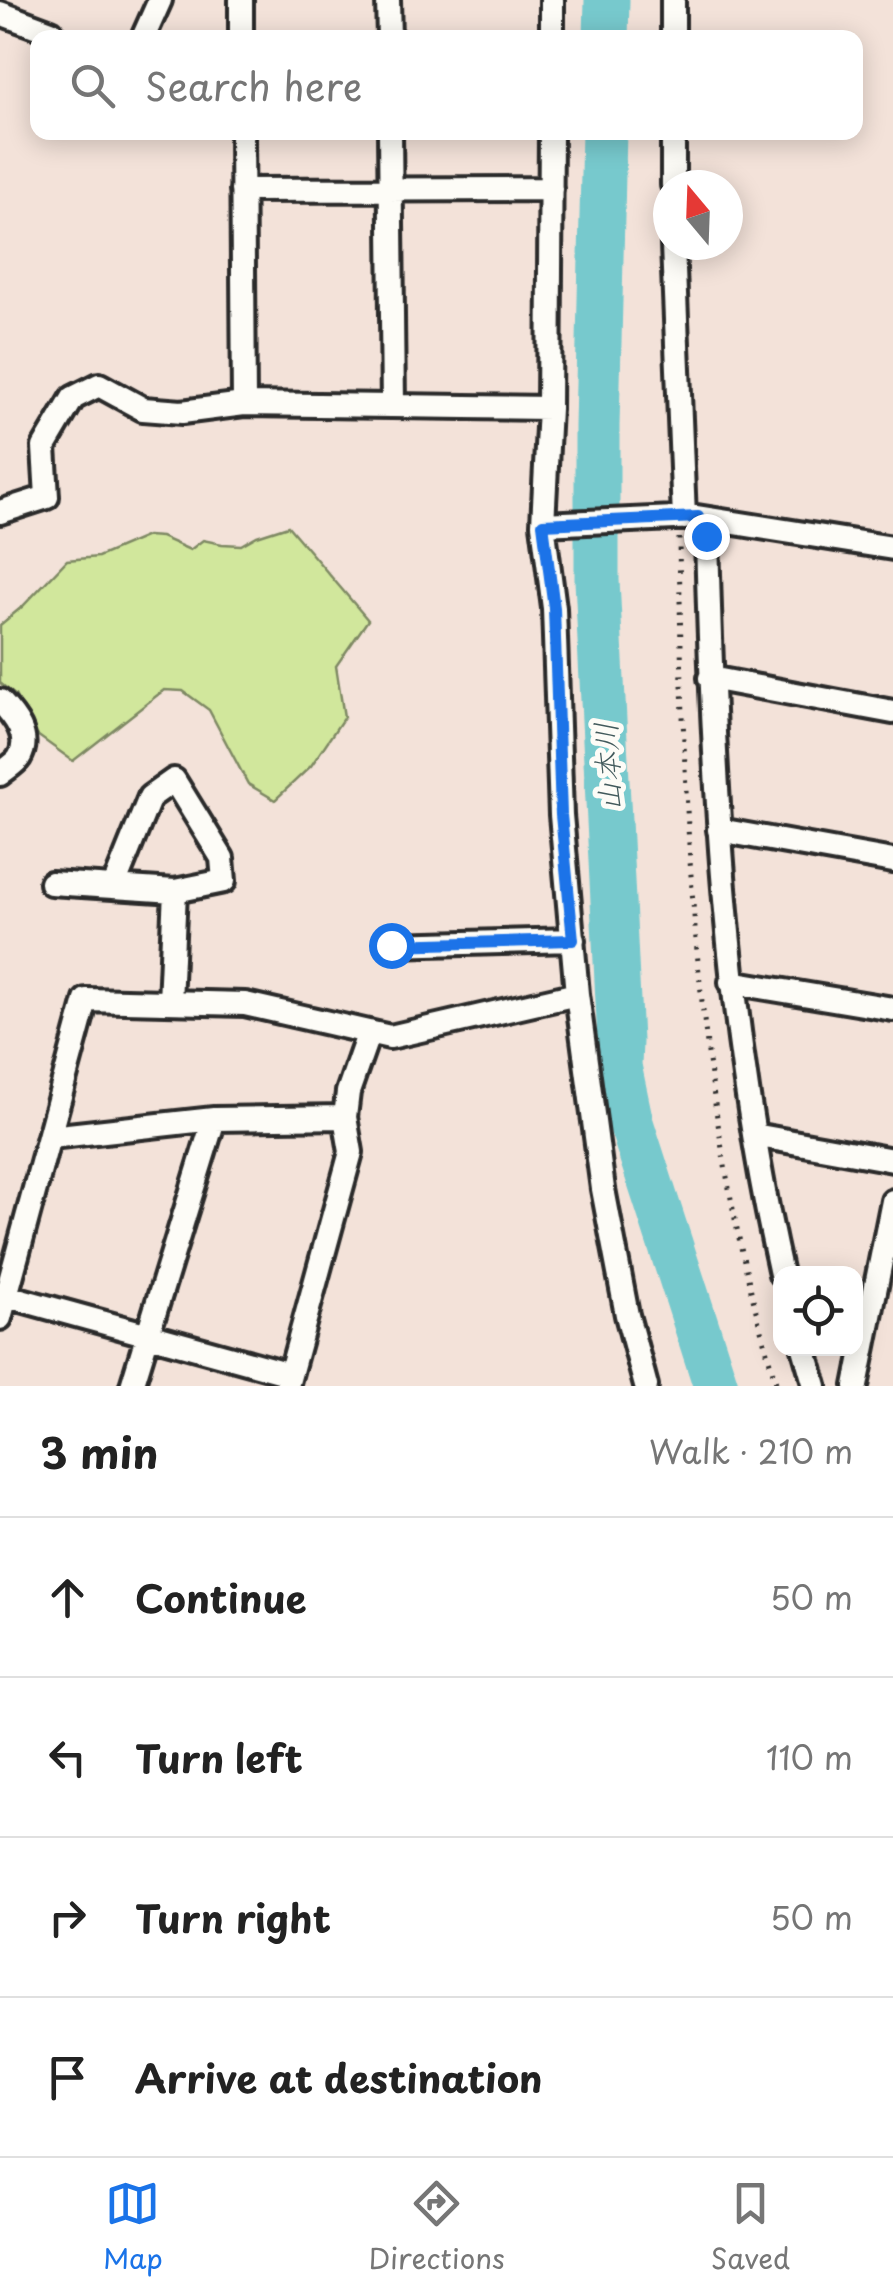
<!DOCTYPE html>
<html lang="en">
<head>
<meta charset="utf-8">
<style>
	body { margin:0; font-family:"Playpen Sans","Klee One",sans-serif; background:#f6f6f6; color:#222 }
	.controls { position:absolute; right:30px; bottom:30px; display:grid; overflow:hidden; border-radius:20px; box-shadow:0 5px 25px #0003 }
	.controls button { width:90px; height:90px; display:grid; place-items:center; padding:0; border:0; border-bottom:2px solid #e0e0e0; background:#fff; color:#222; font:50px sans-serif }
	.compass { position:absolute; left:653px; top:170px; width:90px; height:90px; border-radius:50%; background:#fff; box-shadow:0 5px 25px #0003; rotate:341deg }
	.stop { position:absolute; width:30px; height:30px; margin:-22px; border:8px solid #1a73e8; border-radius:50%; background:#fff }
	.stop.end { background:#1a73e8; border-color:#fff; box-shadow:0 2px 10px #0008 }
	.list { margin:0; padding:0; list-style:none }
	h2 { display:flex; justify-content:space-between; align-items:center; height:130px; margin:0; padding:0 40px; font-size:42px }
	h2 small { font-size:32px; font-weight:400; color:#767676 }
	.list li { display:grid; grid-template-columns:65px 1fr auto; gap:30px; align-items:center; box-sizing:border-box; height:160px; padding:0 40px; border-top:2px solid #e0e0e0 }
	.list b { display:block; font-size:38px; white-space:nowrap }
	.list em { font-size:32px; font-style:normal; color:#767676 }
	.icon { flex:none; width:55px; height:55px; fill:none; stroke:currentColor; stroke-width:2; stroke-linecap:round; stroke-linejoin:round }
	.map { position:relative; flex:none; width:893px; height:1386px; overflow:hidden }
	.search { position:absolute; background:#fff; box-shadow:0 5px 25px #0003; left:30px; right:30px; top:30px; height:110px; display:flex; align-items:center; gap:25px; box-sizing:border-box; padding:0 35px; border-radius:20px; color:#767676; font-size:38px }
	.sheet { height:770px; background:#fff }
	nav { display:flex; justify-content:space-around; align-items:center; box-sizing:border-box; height:140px; border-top:2px solid #e0e0e0; background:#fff; font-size:28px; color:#767676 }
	nav a { display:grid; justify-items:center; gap:5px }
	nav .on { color:#1a73e8 }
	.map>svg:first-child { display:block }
	.green { fill:#d1e79c; stroke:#7e8964; stroke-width:2.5 }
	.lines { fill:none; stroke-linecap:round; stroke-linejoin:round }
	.river { stroke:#77c9cd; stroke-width:45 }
	.street-casing { stroke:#2b2b2b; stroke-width:30 }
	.path { stroke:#2b2b2b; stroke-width:5; stroke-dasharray:2.5 8; stroke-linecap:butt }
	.street { stroke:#fdfcf7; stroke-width:22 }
	.route { stroke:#1a73e8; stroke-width:12 }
	.labels { text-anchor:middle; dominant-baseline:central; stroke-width:10; stroke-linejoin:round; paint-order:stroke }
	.water-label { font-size:30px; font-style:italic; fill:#425a5c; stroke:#fdfcf7 }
</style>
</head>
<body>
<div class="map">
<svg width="893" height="1386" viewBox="0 0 893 1386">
	<rect width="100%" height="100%" fill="#f3e2d9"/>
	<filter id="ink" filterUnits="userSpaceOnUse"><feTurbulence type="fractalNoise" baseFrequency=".01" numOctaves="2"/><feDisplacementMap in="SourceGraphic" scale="20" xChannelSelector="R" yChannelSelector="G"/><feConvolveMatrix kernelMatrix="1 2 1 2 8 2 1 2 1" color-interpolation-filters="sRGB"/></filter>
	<g filter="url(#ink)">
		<path class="green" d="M288,526l80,94 -32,46 8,51 -33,49 -36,34 -27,-16 -39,-74 -26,-19 -19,-1 -91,71 -36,-26 -22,-40 -15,-12v-58l23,-19 44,-46 31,-3 49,-21 14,1 29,13 13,-10 19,4 19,1 16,-9z"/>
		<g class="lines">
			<path class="river" d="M606,38l1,-38
				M604,132l-7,294v154l23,461 -1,25 12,57 85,263"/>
			<g class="street-casing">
				<path id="street" d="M241,0v38
					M388,0l1,38
					M0,13l51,19 1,6
					M143,38l17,-38
					M552,38v-38
					M673,38v-38
					M242,132l2,272
					M390,132l3,274
					M551,132l-2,276 -6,116 11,84 7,207 16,179 26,195 24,126 19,71
					M673,185v-53
					M242,190l309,-1
					M673,245l11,273
					M0,512l47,-15 -3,-50 29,-49 26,-13 44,24 39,3 62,-8 305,4
					M697,517l10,19c6,248 19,495 74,738
					M543,524l154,-7 196,31
					M710,678l183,34
					M0,701c14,15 32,36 19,57 -4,6 -13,11 -19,16
					M719,830l174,31
					M51,883l124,8 49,-10 -2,-23 -48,-78 -24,17 -36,89
					M391,945l182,-5
					M731,982l162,27
					M170,1002l5,-111
					M754,1135l139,25
					M50,1137l164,-18 131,-2
					M7,1296l283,78
					M0,1318l86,-318 159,4 145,33 187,-43
					M804,1348l11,38
					M132,1386l82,-267
					M287,1386l64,-234 -6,-35 3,-25 21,-60
					M856,1386l37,-185"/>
			</g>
			<path class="path" d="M679,538c4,282 15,576 98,848"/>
			<use href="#street" class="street"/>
		</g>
	</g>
	<g class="lines" filter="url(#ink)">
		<path class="route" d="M391,945l182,-5 -12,-125 -7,-207 -11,-84 155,-7 8,19"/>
	</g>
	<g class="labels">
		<g class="water-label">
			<text transform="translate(606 767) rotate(-93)">山本川</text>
		</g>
	</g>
</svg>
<div class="controls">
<button><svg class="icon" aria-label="locate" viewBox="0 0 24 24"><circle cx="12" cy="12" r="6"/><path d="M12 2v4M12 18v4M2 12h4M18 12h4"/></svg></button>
</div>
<svg class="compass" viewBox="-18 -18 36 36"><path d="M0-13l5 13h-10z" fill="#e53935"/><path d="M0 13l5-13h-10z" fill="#767676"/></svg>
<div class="stop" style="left:391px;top:945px"></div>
<div class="stop end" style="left:706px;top:536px"></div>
<div class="search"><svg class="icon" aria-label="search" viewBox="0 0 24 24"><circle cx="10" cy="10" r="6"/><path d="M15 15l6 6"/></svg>Search here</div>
</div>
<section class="sheet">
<h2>3 min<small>Walk · 210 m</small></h2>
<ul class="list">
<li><svg class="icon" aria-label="ahead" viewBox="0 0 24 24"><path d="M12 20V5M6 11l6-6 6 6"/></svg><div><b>Continue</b></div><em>50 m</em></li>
<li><svg class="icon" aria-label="left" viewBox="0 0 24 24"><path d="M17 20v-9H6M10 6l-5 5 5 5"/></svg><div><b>Turn left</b></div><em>110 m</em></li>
<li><svg class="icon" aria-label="right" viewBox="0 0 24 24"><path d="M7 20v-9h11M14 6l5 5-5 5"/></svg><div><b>Turn right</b></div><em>50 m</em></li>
<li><svg class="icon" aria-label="arrive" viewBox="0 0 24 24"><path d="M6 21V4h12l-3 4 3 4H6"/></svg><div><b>Arrive at destination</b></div></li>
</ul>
</section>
<nav>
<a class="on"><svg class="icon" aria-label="map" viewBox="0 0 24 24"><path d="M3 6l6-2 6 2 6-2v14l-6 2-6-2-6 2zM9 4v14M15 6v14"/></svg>Map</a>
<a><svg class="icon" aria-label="directions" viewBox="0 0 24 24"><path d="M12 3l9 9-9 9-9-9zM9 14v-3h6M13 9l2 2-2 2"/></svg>Directions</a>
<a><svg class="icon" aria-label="saved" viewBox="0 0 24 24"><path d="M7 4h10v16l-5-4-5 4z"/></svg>Saved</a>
</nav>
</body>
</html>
